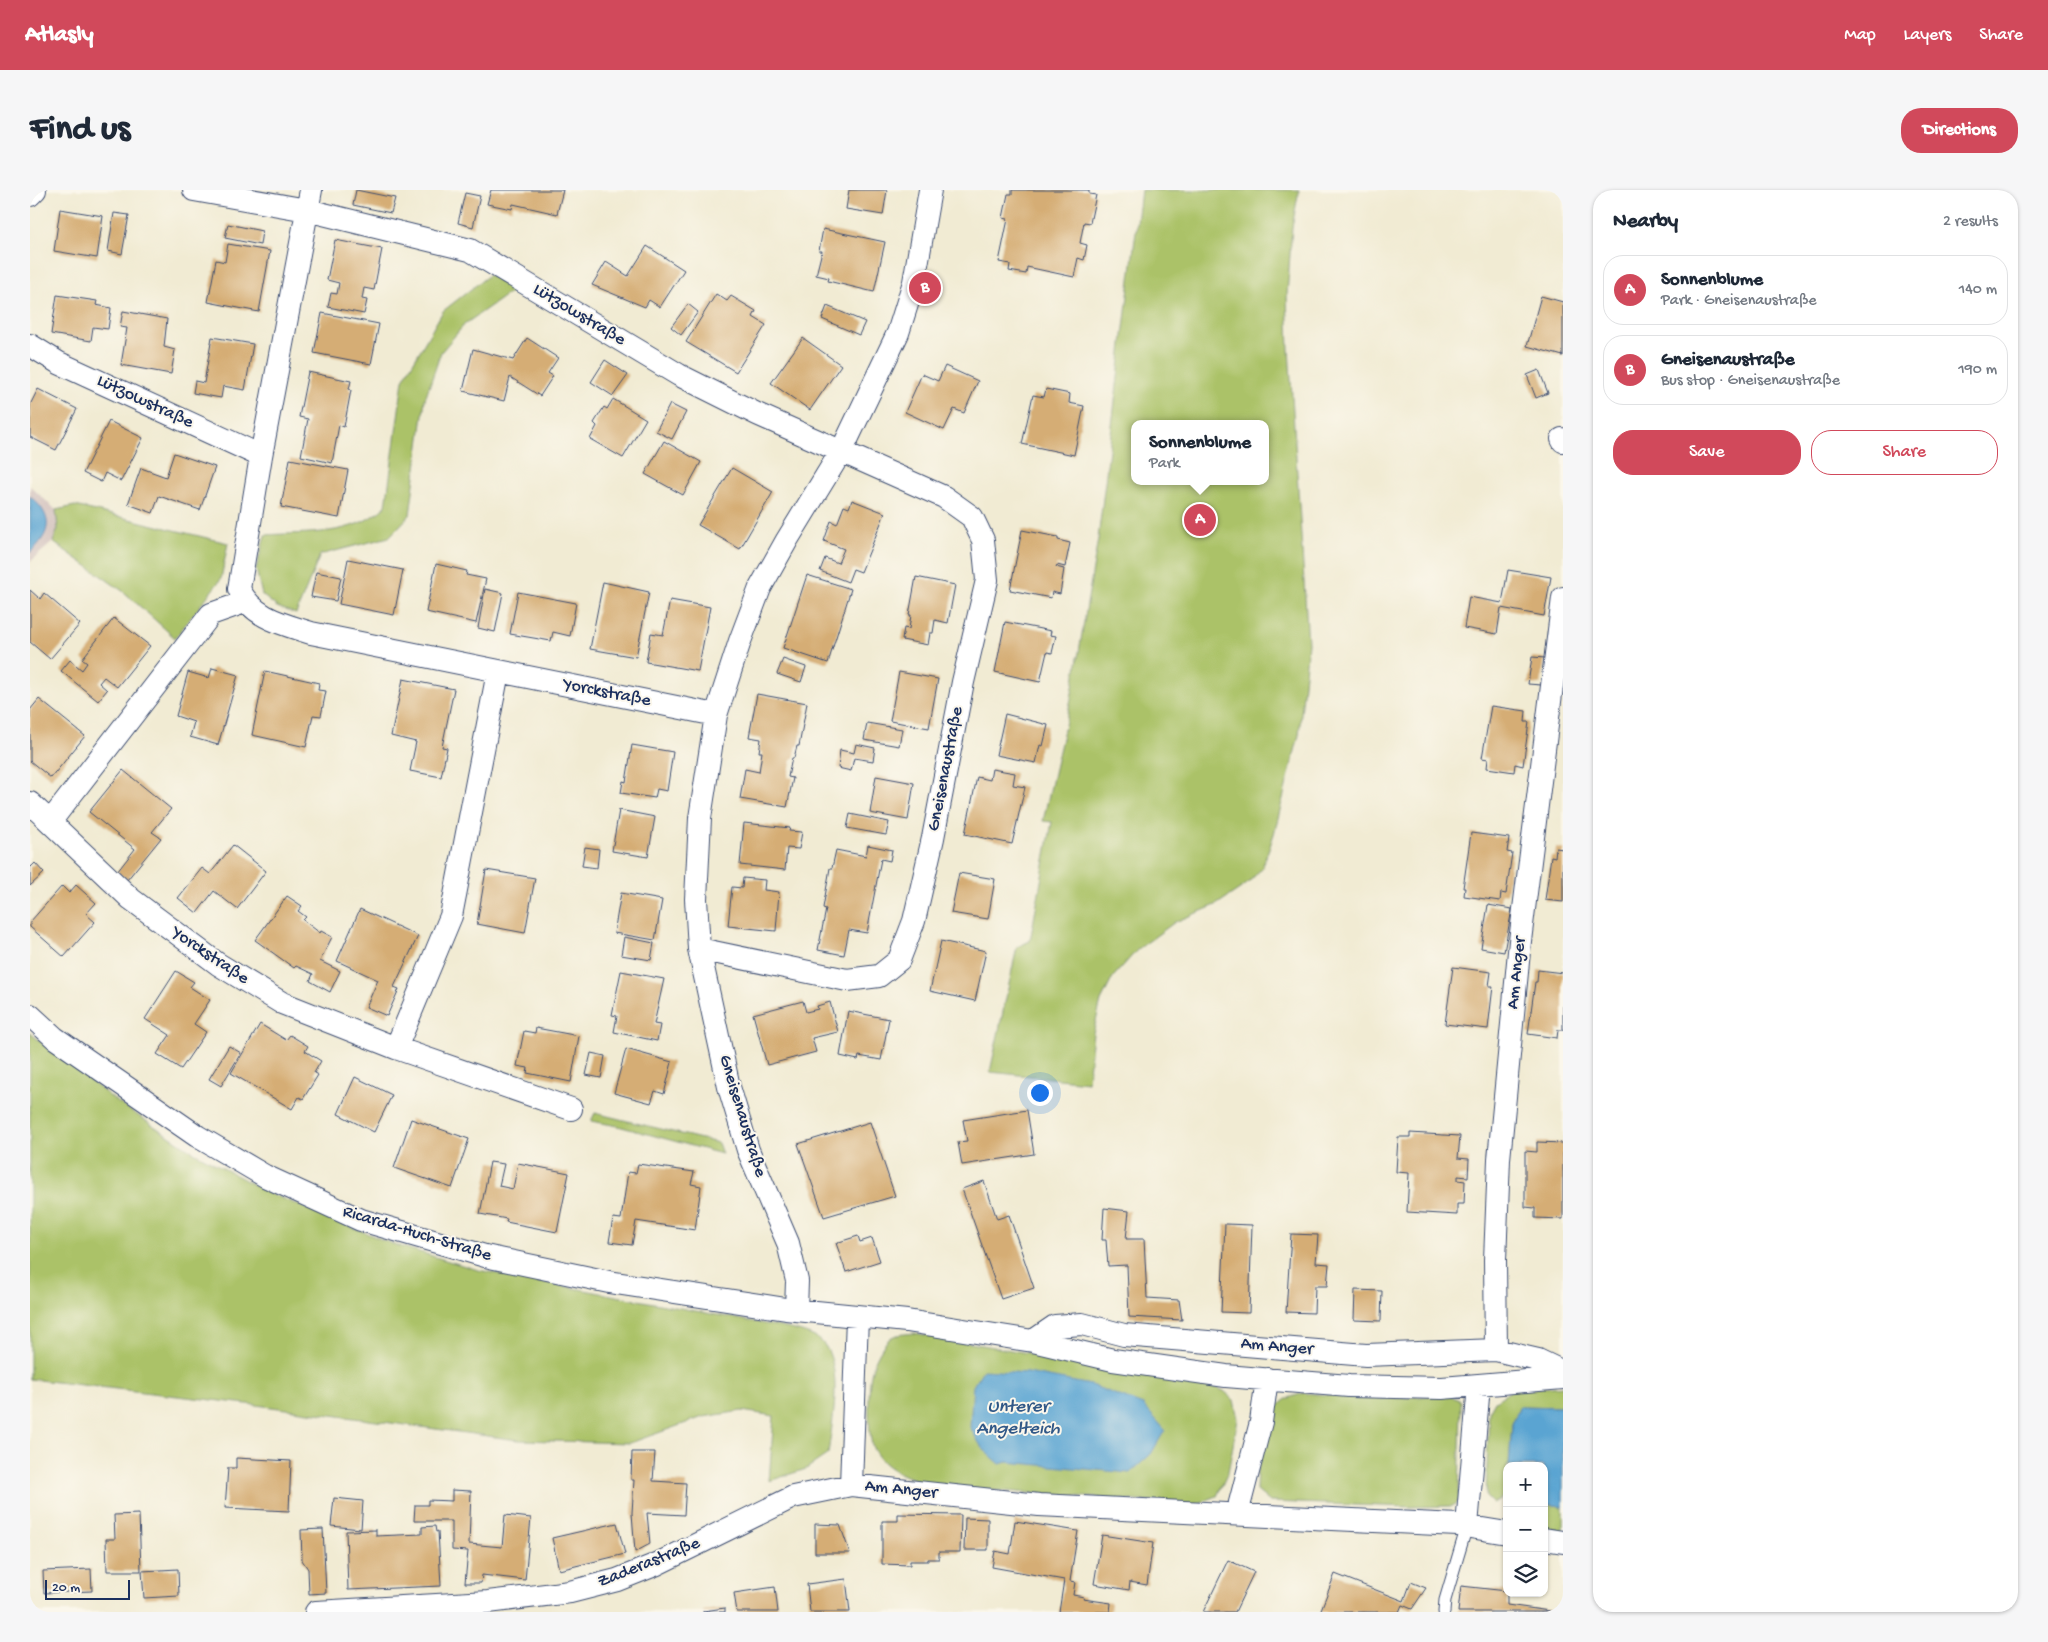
<!DOCTYPE html>
<html lang="en">
<head>
<meta charset="utf-8">
<style>
	body { margin:0; font-family:"Gochi Hand",sans-serif; background:#f6f6f7; color:#1f2937 }
	.controls { position:absolute; right:15px; bottom:15px; display:grid; overflow:hidden; border-radius:10px; box-shadow:0 1px 4px #0004 }
	.controls button { width:45px; height:45px; display:grid; place-items:center; padding:0; border:0; border-bottom:1px solid #e0e1e3; background:#fff; color:#1f2937; font:25px sans-serif }
	.scale { position:absolute; left:15px; bottom:12px; width:85px; box-sizing:border-box; padding-left:5px; border:2px solid #1b2f5e; border-top:0; font-size:14px; line-height:18px; white-space:nowrap; color:#1b2f5e; -webkit-text-stroke:4px #fbf7ec; paint-order:stroke }
	.you { position:absolute; left:1009px; top:902px; width:18px; height:18px; margin:-12px; border:4px solid #fff; border-radius:50%; background:#1a73e8; box-shadow:0 0 0 8px #1a73e833 }
	.badge { display:grid; place-items:center; width:32px; height:32px; border-radius:50%; background:#d1495b; color:#fff; font-size:16px; font-weight:700 }
	.pin { position:absolute; translate:-50% -50%; border:2px solid #fff; box-shadow:0 1px 5px #0006 }
	.popup { position:absolute; left:1101px; top:230px; width:138px; height:65px; box-sizing:border-box; display:grid; place-content:center; border-radius:10px; background:#fff; filter:drop-shadow(0 1px 4px #0005); font-size:16px; white-space:nowrap; color:#747a83 }
	.popup b { font-size:19px; color:#1f2937 }
	.popup::after { content:''; position:absolute; left:50%; top:100%; margin-left:-10px; border:10px solid transparent; border-top-color:#fff }
	.list { margin:0; padding:0; list-style:none }
	h2 { display:flex; justify-content:space-between; align-items:center; height:65px; margin:0; padding:0 20px; font-size:21px }
	h2 small { font-size:16px; font-weight:400; color:#747a83 }
	.list li { display:grid; grid-template-columns:32px 1fr auto; gap:15px; align-items:center; box-sizing:border-box; height:70px; margin:0 10px 10px; padding:0 10px; border:1px solid #e0e1e3; border-radius:20px }
	.list b { display:block; font-size:19px; white-space:nowrap }
	.list p { margin:0; font-size:16px; white-space:nowrap; color:#747a83 }
	.list em { font-size:16px; font-style:normal; color:#747a83 }
	.actions { display:flex; gap:10px; padding:15px 20px }
	.actions a { flex:1; padding:11px 0; border:1px solid #d1495b; border-radius:20px; text-align:center; font-size:18px; color:#d1495b }
	.actions .main { background:#d1495b; color:#fff }
	.icon { flex:none; width:28px; height:28px; fill:none; stroke:currentColor; stroke-width:2; stroke-linecap:round; stroke-linejoin:round }
	.map { position:relative; flex:none; width:1533px; height:1422px; overflow:hidden; border-radius:20px }
	header { display:flex; align-items:center; gap:30px; box-sizing:border-box; height:70px; padding:0 25px; background:#d1495b; color:#fff }
	header strong { font-size:24px }
	nav { display:flex; gap:28px; margin-inline-start:auto; font-size:18px }
	.intro { display:flex; align-items:center; justify-content:space-between; box-sizing:border-box; height:120px; padding:0 30px }
	h1 { margin:0; font-size:35px }
	.button { padding:12px 22px; border-radius:20px; background:#d1495b; color:#fff; font-size:18px; font-weight:700 }
	main { display:flex; gap:30px; padding:0 30px }
	aside { flex:1; background:#fff; border-radius:20px; box-shadow:0 1px 4px #0004 }
	.map>svg:first-child { display:block }
	.industrial { fill:#d1c0bc }
	.green { fill:#abc267; stroke:#637862; fill-rule:evenodd }
	.water { fill:#5aa4d2; stroke:#3a6a98 }
	.building { fill:#d5ad75 }
	.lines { fill:none; stroke-linecap:round; stroke-linejoin:round }
	.service-casing { stroke:#3b4b70; stroke-width:13 }
	.minor-casing { stroke:#3b4b70; stroke-width:24 }
	.service { stroke:#fff; stroke-width:11 }
	.minor { stroke:#fff; stroke-width:22 }
	.labels { text-anchor:middle; dominant-baseline:central; stroke-width:4; stroke-linejoin:round; paint-order:stroke }
	.street-label { font-size:18px; fill:#1b2f5e; stroke:#fbf7ec }
	.water-label { font-size:19px; font-style:italic; fill:#315887; stroke:#fbf7ec }
</style>
</head>
<body>
<header>
<strong>Atlasly</strong>
<nav><a>Map</a><a>Layers</a><a>Share</a></nav>
</header>
<div class="intro"><h1>Find us</h1><a class="button">Directions</a></div>
<main>
<div class="map">
<svg width="1533" height="1422" viewBox="0 0 1533 1422">
	<rect width="100%" height="100%" fill="#fbf7ec"/>
	<filter id="ink" filterUnits="userSpaceOnUse"><feTurbulence type="fractalNoise" baseFrequency=".02" numOctaves="2"/><feDisplacementMap in="SourceGraphic" scale="10" xChannelSelector="R" yChannelSelector="G"/><feConvolveMatrix kernelMatrix="1 2 1 2 8 2 1 2 1" color-interpolation-filters="sRGB"/></filter>
	<filter id="wash" filterUnits="userSpaceOnUse"><feTurbulence type="fractalNoise" baseFrequency=".0096" numOctaves="4" result="noise"/><feDisplacementMap in="SourceGraphic" scale="20" xChannelSelector="R" yChannelSelector="G"/><feGaussianBlur stdDeviation="1.12" result="paint"/><feColorMatrix in="noise" values="0 0 0 0 0 0 0 0 0 0 0 0 0 0 0 0 0 1.4 0 .05"/><feComposite in="paint" operator="in"/></filter>
	<g filter="url(#wash)">
		<rect width="100%" height="100%" fill="#f1ebd3"/>
		<path class="industrial" d="M0,296l26,24 2,19 -5,13 -23,20z"/>
		<path class="green" d="M1111,0h158l-7,37 -5,68 2,54 19,294 -9,92 -25,99 -12,34 -15,16 -31,21 -41,17 -37,27 -25,28 -12,24 -8,32 -5,49 -98,-10 27,-125 13,-6 22,-119 -9,-1 28,-122 27,-160zM1105,234h130v57h-130z
			M459,85l26,14 -50,35 -24,28 -16,47 -15,116 -21,22 -69,18 -24,59 -19,-7 -15,-12 -6,-26 9,-34c44,-3 87,2 121,-29l17,-126 40,-69z
			M45,316l153,37 -7,36 -46,59 -51,-46 -71,-50 5,-13 -2,-19z
			M0,843l86,68 76,50 77,42 124,51 85,26 298,56c13,3 38,7 47,17 21,26 9,80 5,111l-22,15 -37,12 5,-65 -32,-5 -39,6 -73,26 -112,-3 -254,-34 -234,-27z
			M565,923l123,30 4,11 -104,-28 -27,-5z
			M884,1143l296,52 14,6 10,9 4,19 -10,53 -11,24 -23,9 -259,-19c-23,-7 -49,-14 -61,-36 -7,-12 -6,-67 -2,-80 2,-9 12,-29 20,-33 5,-3 16,-3 22,-4z
			M1533,1196v21l-43,-1 -8,18 -3,42h-2c0,17 5,31 -15,37l-6,-6 3,-85 6,-11 17,-11z
			M1273,1203l79,6 67,-4 12,6 -2,99 -6,6 -43,1 -140,-5 -14,-12c1,-28 3,-72 29,-90 5,-3 13,-5 18,-7z
			M1514,1314l19,2v29l-19,-3z"/>
		<path class="water" d="M0,306c24,21 22,36 0,57z
			M953,1180l45,3 63,12 52,20 22,25 -14,24 -21,19 -123,-11 -7,2 -18,-16 -12,-21 3,-41z
			M1490,1216l43,1v99l-19,-2v-38h-35l3,-42z"/>
		<g id="blocks">
			<path class="building" d="M326,0l39,8 -4,15 -38,-8z
				M461,0h72l-6,24 -44,-10 -1,5 -25,-5z
				M819,0h38l-4,25 -37,-6z
				M982,0h77v4l7,1 -6,28 -6,-1 -4,21 7,2 -3,15 -6,-2 -4,19 -47,-10 -1,7 -17,-3 1,-7 -11,-2 9,-43 -5,-1 5,-24h4z
				M435,3l15,3 -7,31 -15,-4z
				M30,19l43,7 -6,42 -43,-7z
				M84,23l15,2 -7,39 -14,-3z
				M198,34l34,7 -2,14 -35,-7z
				M793,39l62,13 -11,50 -46,-11 1,-3 -13,-3 6,-24h-3z
				M305,50l47,9 -8,41 -10,-2 -2,11 5,1 -3,14 -36,-7 3,-14 6,1 2,-11 -12,-3z
				M198,54l42,7 -11,61 -51,-10 8,-42 9,2z
				M617,56l37,24 -24,37 -11,-7 -4,7 -53,-22 14,-23 22,14z
				M686,104l11,7 4,-5 25,15 -3,6 13,8 -30,47 -50,-30z
				M27,105l40,6 -1,4 15,3 -3,21 -15,-2 -2,14 -40,-7z
				M1511,106l22,6v54l-36,-10z
				M658,114l10,8 -17,23 -10,-8z
				M797,116l38,16 -6,13 -37,-16z
				M93,121l44,8 -3,28 11,3 -4,24 -50,-9 6,-37 -7,-1z
				M292,123l57,11 -8,40 -57,-11z
				M182,147l41,7 -8,46 -22,-4 -2,12 -28,-5 2,-12 9,2z
				M497,148l31,20 -10,15 5,3 -13,20 -30,-19 -6,24 -41,-10 10,-42 40,11z
				M773,148l38,27 -31,45 -39,-27z
				M575,170l23,15 -15,21 -22,-14z
				M915,176l33,15 -14,32 -10,-4 -10,21 -39,-18 17,-38 16,7z
				M1509,180l9,23 -12,5 -9,-23z
				M278,182l43,9 -2,8 2,1 -7,37 -5,-2 -7,38 -31,-7 7,-37 -9,-2z
				M8,199l39,20 -21,41 -26,-13v-32z
				M1016,199l24,5 -1,9 15,3 -10,49 -52,-11 11,-49 11,2z
				M583,209l33,20 -23,39 -33,-19 7,-13 -3,-3 10,-16 3,2z
				M640,214l16,8 -14,27 -16,-8z
				M79,231l34,17 -22,43 -16,-8 -4,9 -18,-9z
				M634,251l37,21 -18,33 -38,-21z
				M144,263l41,14 -15,43 -41,-14 -6,17 -25,-9 13,-36 25,9z
				M260,269l58,11 -9,48 -58,-11z
				M702,278l41,24 -33,57 -42,-24z
				M822,310l33,13 -24,59 -8,-3 -5,13 -28,-11 5,-13 13,5 6,-14 -20,-8 7,-20 6,3 7,-18 5,2z
				M992,340l36,7v3l12,3 -5,24 -8,-2 -1,2 8,2 -4,25 -8,-2 -1,6 -41,-8z
				M318,369l55,11 -9,45 -55,-11z
				M406,374l31,7 -1,4 20,4 -10,44 -50,-11z
				M1478,380l43,7 -7,39 -43,-8 -4,26 -33,-6 5,-31 33,6z
				M286,382l25,5 -5,24 -25,-4z
				M777,385l44,14 -23,74 -45,-15z
				M886,387l39,8 -7,38 -13,-3 -2,13h-3l-2,12 -26,-5 2,-12 5,1 2,-14h-2z
				M573,392l46,10 -13,65 -46,-8z
				M455,399l18,4 -8,39 -17,-4z
				M0,400l10,9 4,-6 36,31 -30,35 -20,-17z
				M488,402l58,11 -6,33 -17,-4 -2,9 -41,-7z
				M640,410l40,7 -12,64 -52,-9 5,-29 12,2z
				M84,428l36,28 -33,41 -13,-10 -5,6 8,7 -9,11 -37,-30 9,-11 12,10 5,-7 -5,-4z
				M975,432l46,9 -1,4 6,1 -4,17 -5,-1 -7,30 -45,-10z
				M1502,467l13,1 -4,27 -13,-1z
				M753,469l23,8 -5,15 -24,-8z
				M182,478l26,7 -20,70 -28,-8 4,-15 -18,-6 12,-44 21,6z
				M235,481l54,12 -1,7 8,1 -5,25 -8,-1 -7,32 -54,-12z
				M869,482l39,7 -9,49 -39,-7z
				M373,489l51,10 -12,58 5,1 -6,29 -31,-6 6,-29 -25,-6z
				M727,504l50,9 -8,43h-2l-3,12h-2l-4,19 5,1 -6,29 -47,-8 5,-30 14,3 3,-20h-3l2,-13 -12,-2z
				M9,509l46,37 -34,42 -21,-17v-51z
				M1461,516l35,5 -1,11h4l-6,44 -8,-2 -1,8 -27,-4 1,-9 -6,-1z
				M975,524l43,11 -5,21 -3,-1 -4,18 -40,-8z
				M837,533l35,6 -3,17 -35,-6z
				M826,554l19,4 -2,13 -19,-3 -3,13 -13,-3 2,-18 14,3z
				M602,555l41,7 -6,39 -10,-2 -2,9 -34,-5 2,-12 3,1z
				M962,579l23,4 -2,12 12,2 -13,57 -47,-10 12,-57 13,3z
				M93,580l48,39 -19,23 9,6 -34,42 -10,-8 18,-23 -46,-37z
				M846,586l38,7 -6,37 -38,-7z
				M589,620l36,7 -7,40 -36,-6z
				M820,624l39,8 -3,13 -39,-7z
				M714,633l46,5 -1,3 13,1 -3,17 -12,-1 -2,22 -45,-5z
				M1441,643l38,5 -2,14 5,1 -6,41 -5,-1 -1,8 -36,-5 1,-8h-2z
				M203,655l33,26 -29,38 -23,-18 -17,22 -19,-15 24,-30 8,6z
				M838,655l24,5 -2,11 -9,-2 -14,74 -18,-3 -5,25 -26,-5 8,-41 -3,-1 7,-40h2l4,-18 30,6z
				M555,657l14,2 -2,19 -15,-2z
				M1526,658l7,1v53l-18,-2 6,-44 4,1z
				M5,673l9,10 -14,13v-20l1,1z
				M456,680l49,8 -10,55 -48,-9z
				M929,683l36,6 -7,40 -37,-6z
				M713,688l22,2 -1,10 15,2 -3,39 -48,-5 4,-39 10,1z
				M46,695l20,18 -10,11 9,8 -31,35 -34,-30v-5l32,-36 7,7z
				M591,703l41,7 -7,40 -41,-7z
				M257,706l15,10 -4,5 8,6 -3,3 17,13 1,-2 11,6 -12,24 20,10 -10,21 -20,-11 3,-7 -17,-8 -2,2 -39,-28z
				M1458,715l24,4 -8,43 -23,-4z
				M330,719l58,27 -24,51 5,2 -12,27 -21,-9 12,-27 -41,-19z
				M594,747l30,6 -3,17 -30,-5z
				M911,751l45,10 -11,50 -45,-10z
				M1423,777l38,5 -2,14h4l-5,43 -43,-5z
				M1508,780l25,3v57h-5l-1,8 -29,-4 7,-52h2z
				M146,781l18,11 -4,5 20,13 -16,24 12,8 -25,37 -24,-15 13,-19 -25,-16z
				M591,781l43,8 -10,45 6,1 -3,16 -43,-9 3,-16 -5,-1z
				M773,811l3,11 12,-3 -1,-3 13,-4 8,30 -26,6 4,14 -49,13 -14,-51z
				M818,821l41,8 -8,41 -22,-4 -1,4 -18,-4z
				M230,834l26,16 4,-5 18,11 -3,5 16,10 -7,12 4,2 -15,24 -4,-2 -7,12 -61,-36z
				M506,838l43,8 -8,46 -44,-9 1,-5 -11,-2 7,-35 11,2z
				M199,856l12,7 -20,33 -12,-7z
				M596,859l46,13 -8,32 -9,-3 -4,12 -37,-10z
				M561,863l14,3 -4,22 -15,-3z
				M325,887l37,18 -18,37 -36,-18z
				M997,920l7,44 -72,11 -4,-23 9,-1 -4,-21z
				M381,929l58,20 -17,49 -58,-20z
				M840,932l25,74 -71,21 -26,-73z
				M1380,943l50,3 -2,22 11,1 -1,18 -10,-1v4l7,1 -1,23h-7v11l-50,-3 2,-39 -13,-1 2,-35h12z
				M1507,952l26,1v76l-28,-1v-10l-10,-1v-56l12,1z
				M460,972l14,2 -5,22 14,3 5,-26 51,10 -12,59 -51,-10 1,-3 -27,-5z
				M608,974l56,8 -3,12 10,2 -6,44 -59,-9 -4,24 -23,-3 4,-24 8,1 7,-47 8,1z
				M954,991l13,38 12,-4 25,73 -33,11 -39,-110z
				M1074,1018l25,3 -3,28h18l3,59 32,2 3,20 -53,-3 -2,-52 -19,1 -2,-26h-4z
				M1195,1034l27,1 -3,88 -28,-1z
				M1261,1044l27,1 -2,28 13,1 -2,22h-12l-1,27 -28,-1z
				M828,1046l2,6 12,-4 8,23 -34,11 -10,-29z
				M1325,1100l27,1 -1,30 -27,-1z
				M602,1262h23l-2,29 33,2 -2,32 -37,-2 3,31 -15,8 -3,-39 2,-33h-3z
				M206,1268l55,3 -2,50 -64,-3 3,-40h8z
				M422,1300l19,1 -2,53 33,3 3,-32 26,3 -6,62 -43,-5 -1,8h-16l3,-32 -16,-1v-29h-38l1,-16h13v-5l24,1z
				M304,1308l29,3 -2,28 -30,-3z
				M109,1324l2,57h-34l-1,-32h9l-1,-24z
				M868,1324l63,1 -1,37h-21v7h-11v2h-18v4l-28,-1v-43h16z
				M935,1328l23,1v31h-24z
				M985,1331l63,10 -8,50 5,1 -2,13 11,2 -1,2 28,4 -1,9h-51l5,-32 -72,-13 3,-16 15,3z
				M587,1333l8,31 -66,16 -7,-32z
				M785,1334l25,1 10,28h-35z
				M405,1336l1,6 2,-1 3,55 -93,4 -2,-59 30,-1v6l46,-2v-7z
				M293,1339l3,64 -17,1 -1,-25 -6,-9 -1,-30z
				M1072,1345l51,8 -6,42 -17,-3 -1,8 -35,-6z
				M1198,1370l26,12 -19,40h-32z
				M61,1379l1,22 -48,2 -1,-22z
				M148,1379l1,27 -35,2 -2,-27z
				M1305,1384l69,27 7,-19 15,6 -14,21 -10,-4 -3,7h-79z
				M816,1389l4,33h-40l-3,-28z
				M1431,1396l46,5v14l50,7h-99z
				M745,1397l3,25h-41l-3,-19z
				M695,1418v4h-22v-1z"/>
		</g>
	</g>
	<g filter="url(#ink)">
		<use href="#blocks" fill-opacity="0" stroke="#3b4b70" stroke-width="1"/>
		<g class="lines">
			<g class="service-casing">
				<path id="service" d="M1414,1422l1,-12 22,-74"/>
			</g>
			<g class="minor-casing">
				<path id="minor" d="M164,0l113,20 163,40 209,125 78,39 187,83 28,20 11,23 4,40 -24,102 -30,156 -19,83 -15,39 -20,16 -32,4 -148,-31
					M281,0l-50,266 -22,133c14,29 44,35 72,44l405,82
					M0,5l5,-5
					M0,155l29,18 202,93
					M1532,249l1,2
					M215,412l-34,12 -161,208 81,77 87,65 64,39 114,45 55,-132 47,-244
					M0,613l20,19
					M0,825l25,23 142,98 68,40 96,44 124,36 124,26 177,27 121,12 126,20 80,19 113,16 123,10 93,2 121,-10
					M366,858l175,61
					M766,1120l1,-29 -9,-38 -40,-93 -19,-63 -30,-138 -3,-50 4,-81 16,-103 24,-74 20,-53 27,-48 55,-90 56,-117 16,-51 16,-92
					M1003,1151l22,-15 27,-2 42,11 242,20 130,-5 42,10 25,12
					M1466,1160l-1,-90 4,-101 21,-218 43,-343
					M821,1295l6,-168
					M1207,1324l24,-92 6,-43
					M1437,1336l12,-141
					M1514,1349l19,3
					M286,1422l172,-10 82,-10 47,-12 40,-16 136,-67 58,-12 188,20 419,20 49,8"/>
			</g>
			<use href="#service" class="service"/>
			<use href="#minor" class="minor"/>
		</g>
	</g>
	<g class="labels">
		<g class="street-label">
			<text transform="translate(549 125) rotate(31)">Lützowstraße</text>
			<text transform="translate(115 212) rotate(25)">Lützowstraße</text>
			<text transform="translate(577 503) rotate(11)">Yorckstraße</text>
			<text transform="translate(916 579) rotate(-79)">Gneisenaustraße</text>
			<text transform="translate(180 766) rotate(34)">Yorckstraße</text>
			<text transform="translate(1487 783) rotate(-84)">Am Anger</text>
			<text transform="translate(712 926) rotate(73)">Gneisenaustraße</text>
			<text transform="translate(387 1044) rotate(17)">Ricarda-Huch-Straße</text>
			<text transform="translate(1247 1157) rotate(5)">Am Anger</text>
			<text transform="translate(871 1300) rotate(6)">Am Anger</text>
			<text transform="translate(619 1373) rotate(-22)">Zaderastraße</text>
		</g>
		<g class="water-label">
			<text x="988" y="1217">Unterer<tspan x="988" dy="22">Angelteich</tspan></text>
		</g>
	</g>
</svg>
<div class="controls">
<button>+</button>
<button>−</button>
<button><svg class="icon" aria-label="layers" viewBox="0 0 24 24"><path d="M12 4l9 5-9 5-9-5zM3 14l9 5 9-5"/></svg></button>
</div>
<div class="scale">20 m</div>
<div class="you"></div>
<div class="pin badge" style="left:1170px;top:330px">A</div>
<div class="popup"><b>Sonnenblume</b>Park</div>
<div class="pin badge" style="left:895px;top:98px">B</div>
</div>
<aside>
<h2>Nearby<small>2 results</small></h2>
<ul class="list">
<li><span class="badge">A</span><div><b>Sonnenblume</b><p>Park · Gneisenaustraße</p></div><em>140 m</em></li>
<li><span class="badge">B</span><div><b>Gneisenaustraße</b><p>Bus stop · Gneisenaustraße</p></div><em>190 m</em></li>
</ul>
<div class="actions"><a class="main">Save</a><a>Share</a></div>
</aside>
</main>
</body>
</html>
